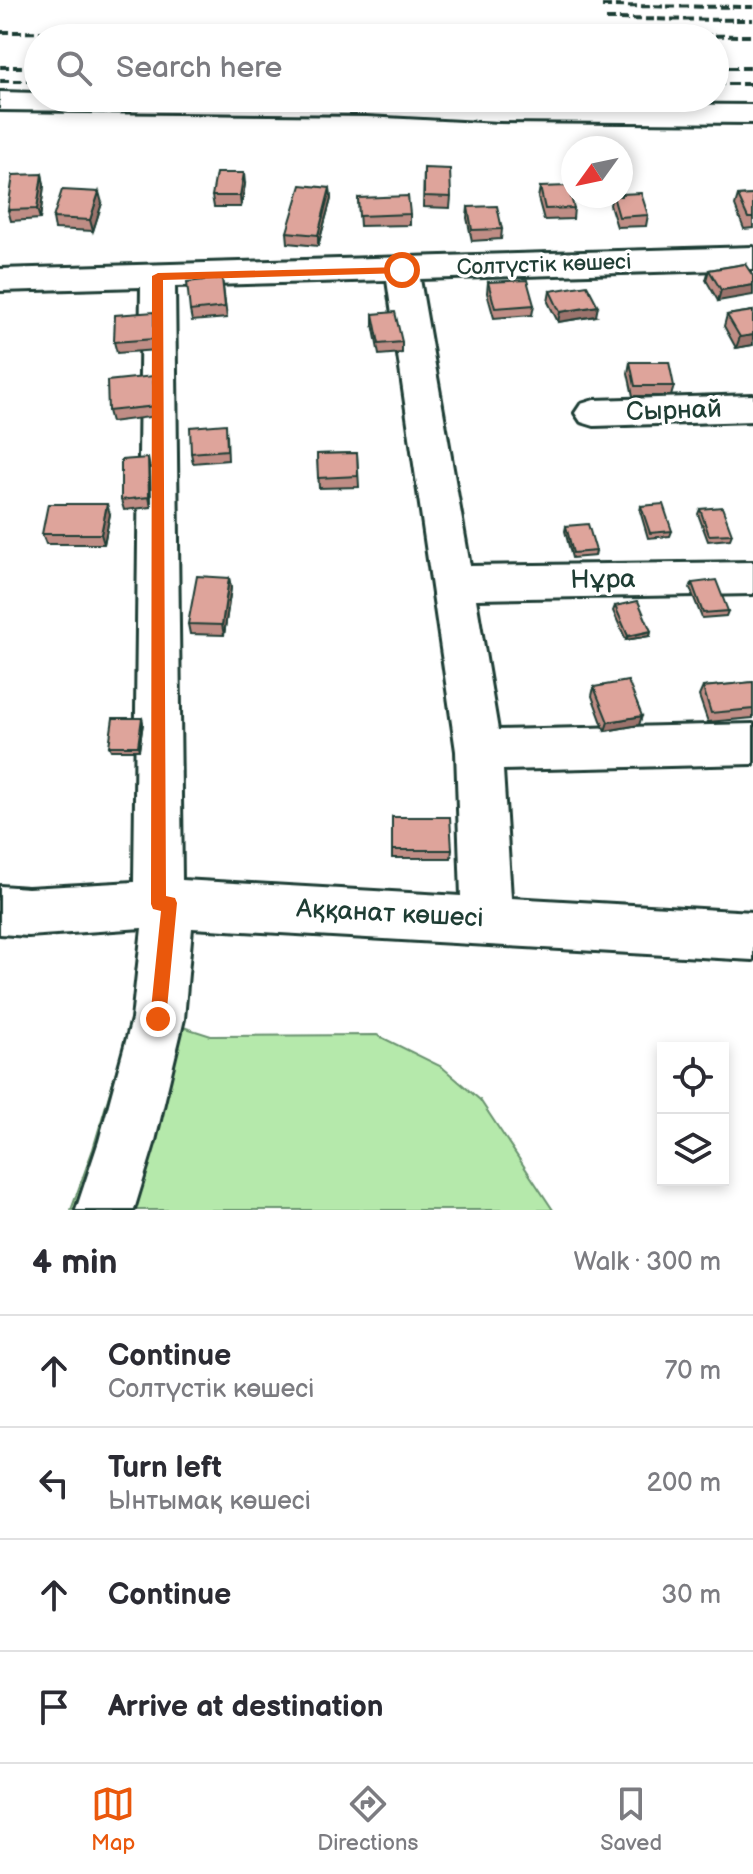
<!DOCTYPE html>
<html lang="en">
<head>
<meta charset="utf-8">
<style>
	body { margin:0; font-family:"Balsamiq Sans",sans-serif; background:#f7f7f7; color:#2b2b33 }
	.controls { position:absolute; right:24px; bottom:24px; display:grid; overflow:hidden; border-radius:0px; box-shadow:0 4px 12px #0003 }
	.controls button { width:72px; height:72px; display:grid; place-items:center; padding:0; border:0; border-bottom:2px solid #e1e1e2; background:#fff; color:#2b2b33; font:40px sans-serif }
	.compass { position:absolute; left:561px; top:136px; width:72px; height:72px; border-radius:50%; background:#fff; box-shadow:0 4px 12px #0003; rotate:237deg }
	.stop { position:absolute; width:24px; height:24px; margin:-18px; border:6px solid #ea580c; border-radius:50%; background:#fff }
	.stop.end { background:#ea580c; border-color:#fff; box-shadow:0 2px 8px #0008 }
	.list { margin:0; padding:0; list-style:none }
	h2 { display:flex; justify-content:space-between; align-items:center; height:104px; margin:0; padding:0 32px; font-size:34px }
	h2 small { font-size:26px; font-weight:400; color:#7c7c81 }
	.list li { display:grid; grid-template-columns:52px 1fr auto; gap:24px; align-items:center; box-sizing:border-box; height:112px; padding:0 32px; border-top:2px solid #e1e1e2 }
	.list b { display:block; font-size:30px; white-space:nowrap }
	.list p { margin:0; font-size:26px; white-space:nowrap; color:#7c7c81 }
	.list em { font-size:26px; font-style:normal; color:#7c7c81 }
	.icon { flex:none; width:44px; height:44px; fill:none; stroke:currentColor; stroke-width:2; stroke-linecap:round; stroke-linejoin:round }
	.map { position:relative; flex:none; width:753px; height:1210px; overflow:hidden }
	.search { position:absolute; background:#fff; box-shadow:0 4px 12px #0003; left:24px; right:24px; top:24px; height:88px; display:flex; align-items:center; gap:20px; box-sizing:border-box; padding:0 28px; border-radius:44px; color:#7c7c81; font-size:30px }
	.sheet { height:552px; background:#fff }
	nav { display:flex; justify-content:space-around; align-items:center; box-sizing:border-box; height:112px; border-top:2px solid #e1e1e2; background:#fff; font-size:22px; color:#7c7c81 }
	nav a { display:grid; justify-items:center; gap:4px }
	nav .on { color:#ea580c }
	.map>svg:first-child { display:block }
	.green { fill:#b5e9ab; stroke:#6a9370; stroke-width:2 }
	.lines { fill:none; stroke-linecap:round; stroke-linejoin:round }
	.minor-casing { stroke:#1f3d34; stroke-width:6 }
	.minor { fill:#fff; fill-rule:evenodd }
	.rail { stroke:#1f3d34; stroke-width:4; stroke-dasharray:9 4; stroke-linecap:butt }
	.wall { fill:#bf8d85; stroke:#1f3d34; stroke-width:2 }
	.shaded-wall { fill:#9b736c; stroke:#1f3d34; stroke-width:2 }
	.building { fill:#dea49b; stroke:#1f3d34; stroke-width:2 }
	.route { fill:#ea580c }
	.labels { text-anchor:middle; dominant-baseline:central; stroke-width:7; stroke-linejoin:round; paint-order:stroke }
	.far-street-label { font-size:22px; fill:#1f3d34; stroke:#fff }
	.street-label { font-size:26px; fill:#1f3d34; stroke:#fff }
</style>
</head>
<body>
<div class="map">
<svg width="753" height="1210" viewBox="0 0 753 1210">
	<rect width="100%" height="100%" fill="#fff"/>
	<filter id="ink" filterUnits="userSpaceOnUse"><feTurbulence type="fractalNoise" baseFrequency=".0125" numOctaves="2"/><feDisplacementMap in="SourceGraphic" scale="16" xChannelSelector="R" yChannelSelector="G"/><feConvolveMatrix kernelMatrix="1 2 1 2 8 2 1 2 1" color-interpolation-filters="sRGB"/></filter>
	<g filter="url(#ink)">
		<path class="green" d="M158,1019l53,17 166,-1 65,32 38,33 73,110h-482l22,-61 38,-128z"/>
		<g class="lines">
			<g class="minor-casing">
				<path id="minor" d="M0,92l38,1v5h364l97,5 254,2v18l-254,-2 -132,-7 -367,-4z
					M753,247v22l-333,10 50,287 283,-4v32l-277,5 22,131 255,-6v40l-250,6 8,128 242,14v48l-561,-32 -8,91 -29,122 -21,69h-58l23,-69 33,-122 10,-91 -114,8 -28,-2v-48l28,2 106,-6 7,-595 -141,4v-22zM387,280l69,471 5,145 -279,-16 -7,-594z
					M753,395v26l-159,5 -13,-4 -6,-9 6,-9 13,-4z"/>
			</g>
			<use href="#minor" class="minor"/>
			<path class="rail" d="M602,6l151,1
				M606,19l147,1
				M0,32l753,4
				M0,67h38
				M715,68h38
				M0,81h38
				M715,84h38"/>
		</g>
		<path class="wall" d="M424,168l27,29 -1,11 -27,-1z
			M42,174l2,11 -4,34 -29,2 -3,-11z
			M245,184l-4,23h-27l-2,-11z
			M540,187l34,21 -1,11 -29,1 -6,-22z
			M330,188l1,11 -13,47 -30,-3 -1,-11z
			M753,195v33l-9,1 -9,-23 3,-10z
			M612,196l36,19 -2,11 -29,1 -7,-22z
			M358,198l52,16v11l-50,1z
			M102,203l-9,28 -38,-2 -2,-11z
			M468,207l34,22 -1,10 -29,2 -5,-23z
			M745,264l-27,37 -12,-21 3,-10z
			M222,278l5,40 -35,3 -2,-10z
			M488,282l46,23 -2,10 -38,3 -7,-25z
			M550,291l46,25 -38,6 -10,-20z
			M753,311v34l-17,3 -12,-22 3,-11z
			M154,312l2,11v27l-39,3 -3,-11z
			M373,314l29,28v11l-23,2 -6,-31z
			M630,362l44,24 -3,10h-38l-5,-23z
			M153,376l5,40 -47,6 -3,-11z
			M227,435l1,25 -35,3 -2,-10z
			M357,453l2,34 -40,1 -2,-34z
			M150,468l1,39 -27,3 -3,-10z
			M641,506l31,25 -2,5 -22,2 -8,-27z
			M700,509l32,25 -2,5 -22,2 -10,-27z
			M110,514l-6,30h-58l-4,-10z
			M566,526l30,25 -1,5 -23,2 -7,-27z
			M229,578l2,10 -7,47 -34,-1 -2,-10z
			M692,583l36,28 -2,5 -24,2 -12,-30z
			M615,606l36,25 -1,5 -24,4 -13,-29z
			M753,682v36l-45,4 -9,-26 4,-9z
			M594,687l45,38 -34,6 -13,-35z
			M142,718l1,5 -4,27h-28l-2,-4z
			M392,817l60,33 -1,8h-59z"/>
		<path class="shaded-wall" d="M244,173l1,11 -4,23 -1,-11z
			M42,174l2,11 -4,34 -3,-10z
			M330,188l1,11 -13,47v-11z
			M99,192l3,11 -9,28 -3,-11z
			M753,285v10l-35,6 3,-11z
			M598,306l-2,10 -38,6 2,-10z
			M154,312l2,11v27l-2,-11z
			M753,335v10l-17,3 4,-11z
			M148,458l2,10 1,39 -2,-10z
			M107,504l3,10 -6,30 -3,-10z
			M229,578l2,10 -7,47 -2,-10z
			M651,631l-1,5 -24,4 2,-4z
			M642,716l-3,9 -34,6 3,-9z
			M142,718l1,5 -4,27 -1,-4z"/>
		<path class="building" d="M424,168l26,1 1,28 -27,-1z
			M216,173h28l-4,23h-28z
			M42,174l-5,35 -29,1 5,-35z
			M301,185l29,3 -12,47 -31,-3z
			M568,186l6,22 -29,1 -5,-22z
			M62,190l37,2 -9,28 -37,-2z
			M641,193l7,22 -29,2 -6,-21h8v-2z
			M753,195v23h-5l-10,-22z
			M408,196l2,18 -51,2 -1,-18z
			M497,206l5,23 -30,1 -4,-23z
			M745,264l8,12v9l-32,5 -12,-20z
			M222,278l3,29 -35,4 -3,-29z
			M527,280l7,25 -39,3 -7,-26z
			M587,285l11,21 -38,6 -10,-21z
			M753,311v24l-13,2 -13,-22z
			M154,312v27l-40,3 1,-27z
			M395,312l7,30 -23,2 -6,-30z
			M630,362h39l5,24h-39z
			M153,376l3,30 -48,5 -1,-30z
			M226,424l1,26 -36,3 -1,-26z
			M357,453l1,23 -40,2 -1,-24z
			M148,458l1,39 -28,3v-40z
			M48,504h59l-6,30h-59z
			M663,504l9,27 -22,2 -9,-27z
			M722,507l10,27 -23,1 -9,-26z
			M588,524l8,27 -23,2 -7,-27z
			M197,576l32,2 -7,47 -34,-1z
			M716,580l12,31 -25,2 -11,-30z
			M638,601l13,30 -23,5 -13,-30z
			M628,681l14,35 -34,6 -14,-35z
			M753,682v27l-42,4 -8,-26z
			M113,718h29l-4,28h-29z
			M392,817h58l2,33h-60z"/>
	</g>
	<path class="route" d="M402,267l3,1v5l-242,7 3,616 9,2 2,5 -11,116 -8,8 -8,-8 11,-108 -8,-2 -2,-5 1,-628 6,-3z"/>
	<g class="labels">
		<g class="far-street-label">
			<text transform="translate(544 265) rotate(-2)">Солтүстік көшесі</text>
		</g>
		<g class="street-label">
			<text transform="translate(674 411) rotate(-2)">Сырнай</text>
			<text transform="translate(603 580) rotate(-1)">Нұра</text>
			<text transform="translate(390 914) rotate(3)">Аққанат көшесі</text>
		</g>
	</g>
</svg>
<div class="controls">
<button><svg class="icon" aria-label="locate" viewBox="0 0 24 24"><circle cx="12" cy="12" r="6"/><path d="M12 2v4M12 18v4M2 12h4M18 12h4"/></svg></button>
<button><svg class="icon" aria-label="layers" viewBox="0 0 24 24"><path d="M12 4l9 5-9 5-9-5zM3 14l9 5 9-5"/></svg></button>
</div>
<svg class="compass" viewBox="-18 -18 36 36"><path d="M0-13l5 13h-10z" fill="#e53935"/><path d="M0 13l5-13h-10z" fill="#7c7c81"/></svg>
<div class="stop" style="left:402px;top:270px"></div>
<div class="stop end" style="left:158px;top:1019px"></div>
<div class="search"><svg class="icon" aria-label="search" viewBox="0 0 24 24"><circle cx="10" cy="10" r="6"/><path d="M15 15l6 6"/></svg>Search here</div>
</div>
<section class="sheet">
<h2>4 min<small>Walk · 300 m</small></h2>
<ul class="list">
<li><svg class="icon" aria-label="ahead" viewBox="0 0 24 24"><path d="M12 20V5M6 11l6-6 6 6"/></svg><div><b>Continue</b><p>Солтүстік көшесі</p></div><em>70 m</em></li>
<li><svg class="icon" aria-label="left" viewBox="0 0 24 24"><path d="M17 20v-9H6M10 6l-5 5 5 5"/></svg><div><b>Turn left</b><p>Ынтымақ көшесі</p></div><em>200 m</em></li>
<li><svg class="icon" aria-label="ahead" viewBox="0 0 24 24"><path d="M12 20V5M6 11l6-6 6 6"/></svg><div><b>Continue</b></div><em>30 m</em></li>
<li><svg class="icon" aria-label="arrive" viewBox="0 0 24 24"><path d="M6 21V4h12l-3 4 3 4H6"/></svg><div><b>Arrive at destination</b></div></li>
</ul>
</section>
<nav>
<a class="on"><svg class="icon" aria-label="map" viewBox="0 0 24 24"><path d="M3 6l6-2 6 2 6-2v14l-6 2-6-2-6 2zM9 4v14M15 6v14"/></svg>Map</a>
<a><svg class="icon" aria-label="directions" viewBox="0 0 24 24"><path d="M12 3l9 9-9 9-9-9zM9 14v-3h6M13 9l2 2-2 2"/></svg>Directions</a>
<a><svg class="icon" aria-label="saved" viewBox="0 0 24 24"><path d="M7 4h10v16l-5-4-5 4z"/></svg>Saved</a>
</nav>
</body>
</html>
